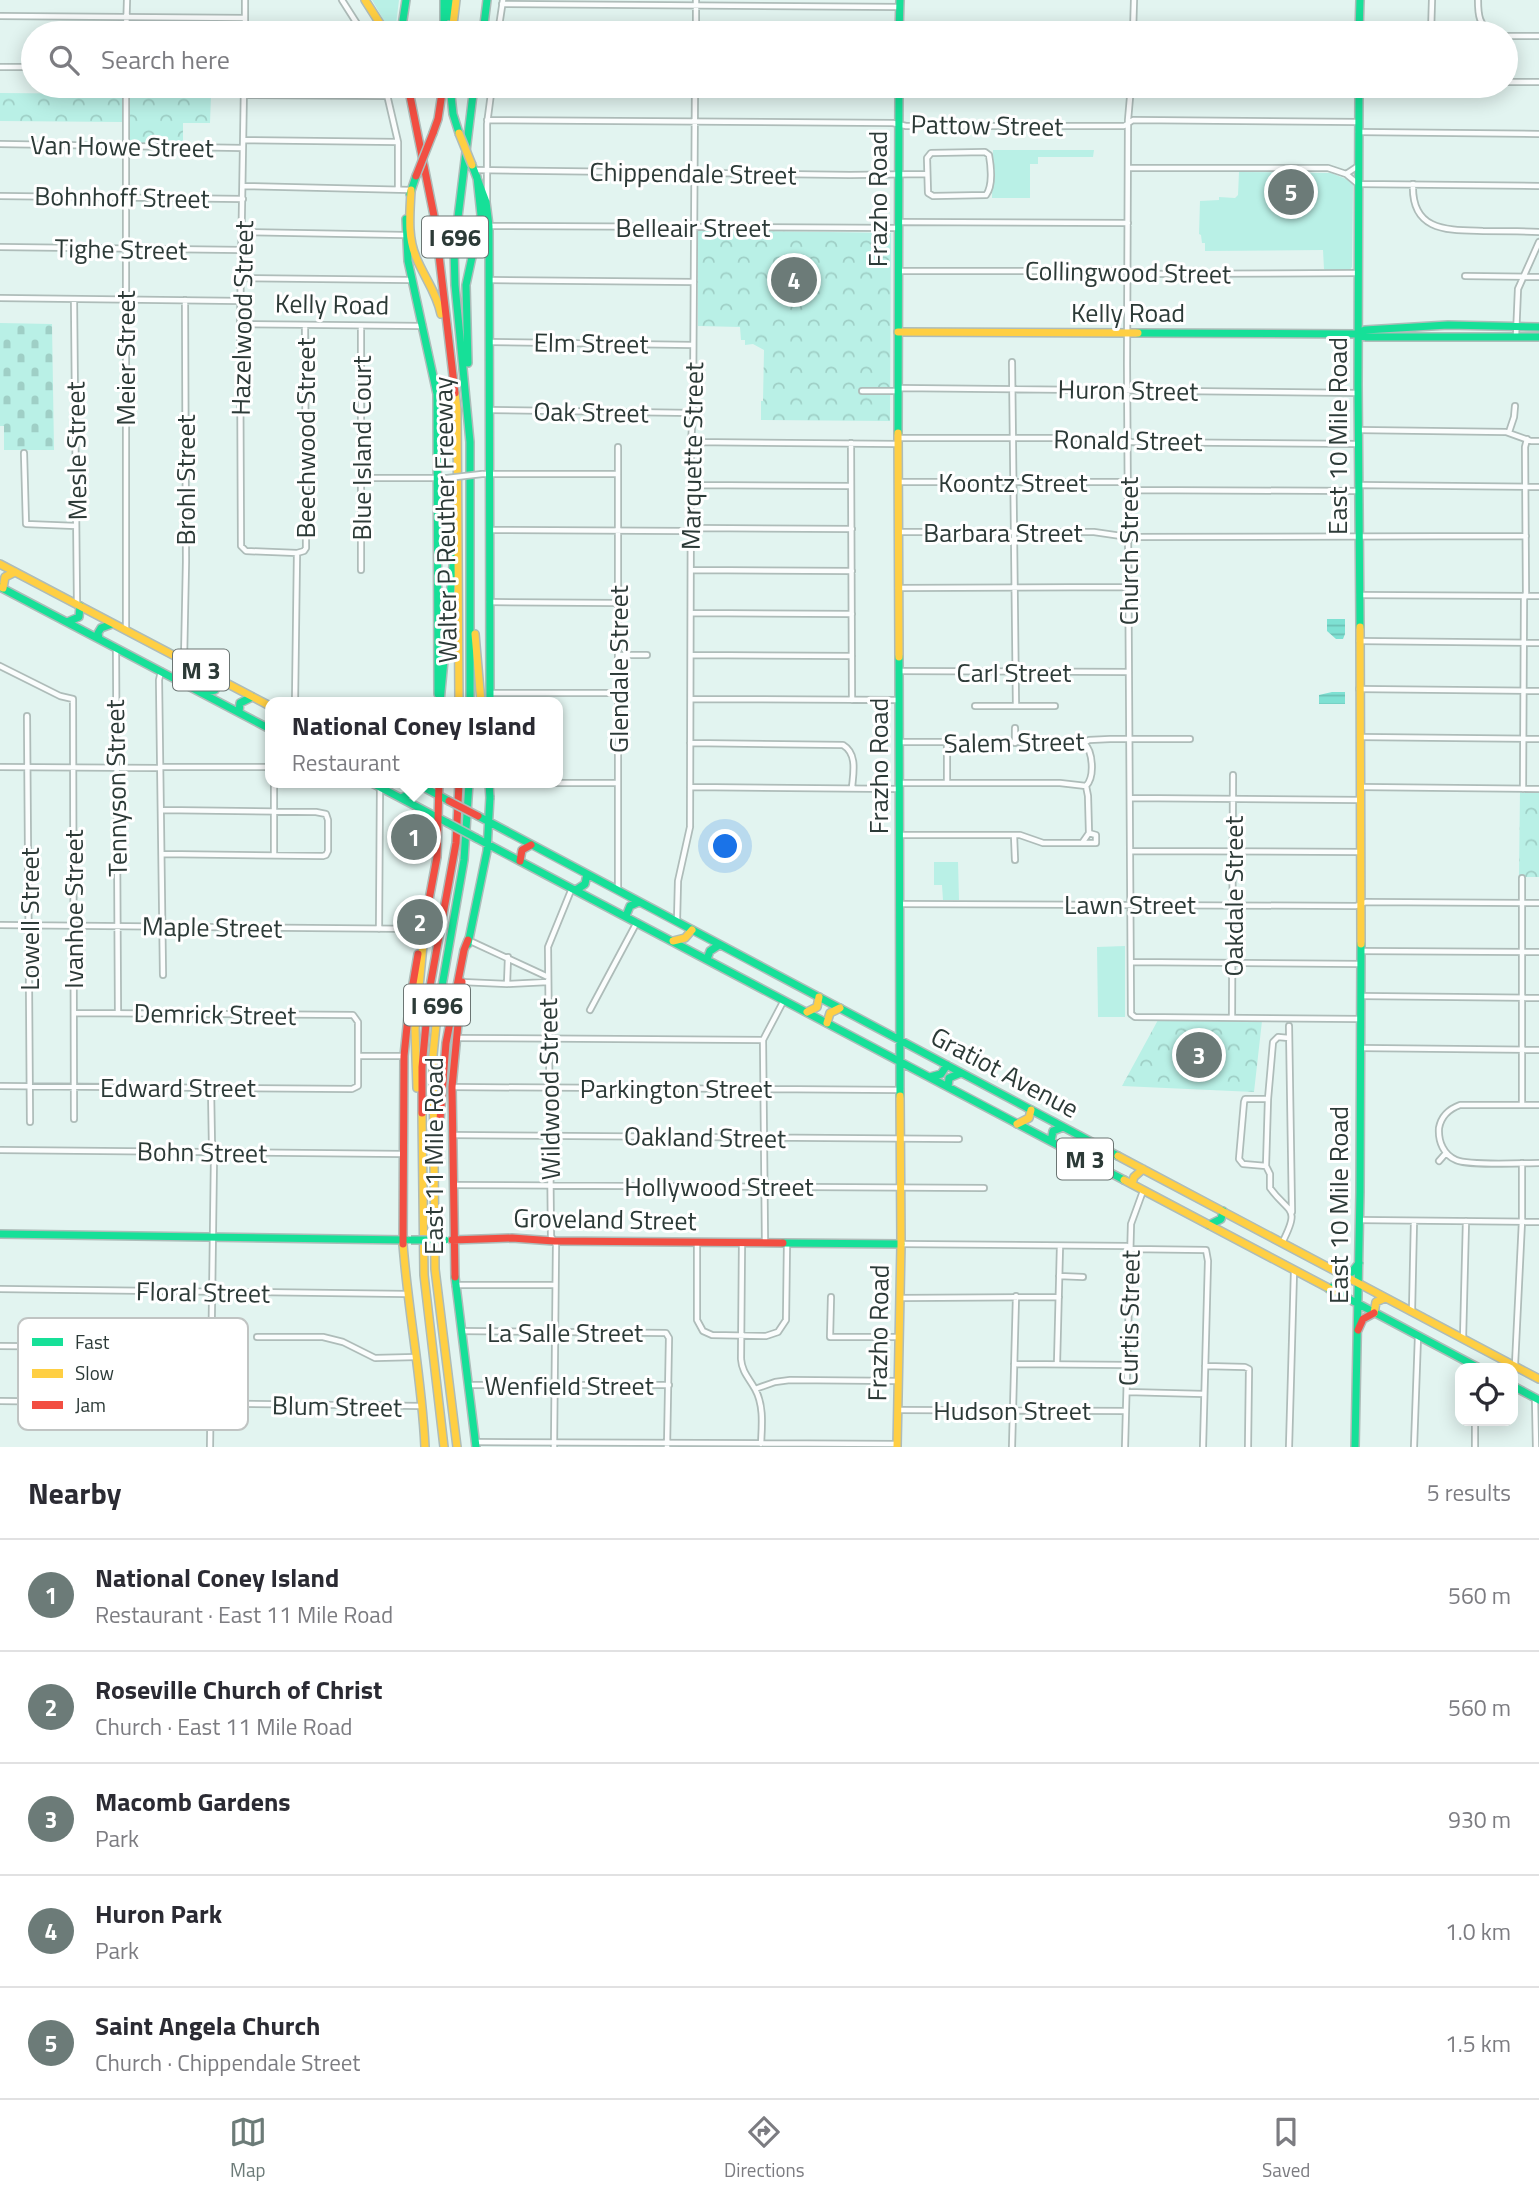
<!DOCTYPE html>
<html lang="en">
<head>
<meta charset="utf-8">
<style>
	body { margin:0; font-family:"Titillium Web",sans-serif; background:#f7f7f7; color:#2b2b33 }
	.controls { position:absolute; right:21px; bottom:21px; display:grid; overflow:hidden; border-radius:14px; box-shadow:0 4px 18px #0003 }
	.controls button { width:63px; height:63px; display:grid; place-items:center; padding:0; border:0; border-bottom:2px solid #e1e1e2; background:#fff; color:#2b2b33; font:35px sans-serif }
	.you { position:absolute; left:726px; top:847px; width:24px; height:24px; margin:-18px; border:5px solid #fff; border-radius:50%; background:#1a73e8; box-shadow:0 0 0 10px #1a73e833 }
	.badge { display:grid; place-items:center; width:46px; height:46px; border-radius:50%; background:#6c7b78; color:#fff; font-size:23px; font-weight:700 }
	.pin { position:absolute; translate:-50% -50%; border:4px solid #fff; box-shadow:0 2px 7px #0006 }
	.popup { position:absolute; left:265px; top:697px; width:298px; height:91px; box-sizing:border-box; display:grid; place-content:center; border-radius:14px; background:#fff; filter:drop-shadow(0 2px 5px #0005); font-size:23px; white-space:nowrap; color:#7c7c81 }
	.popup b { font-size:26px; color:#2b2b33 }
	.popup::after { content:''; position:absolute; left:50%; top:100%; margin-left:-14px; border:14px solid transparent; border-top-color:#fff }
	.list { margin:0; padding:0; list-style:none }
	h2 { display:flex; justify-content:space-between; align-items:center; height:91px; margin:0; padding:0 28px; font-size:30px }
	h2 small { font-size:23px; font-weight:400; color:#7c7c81 }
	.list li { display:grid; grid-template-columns:46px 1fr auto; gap:21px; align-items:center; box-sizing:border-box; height:112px; padding:0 28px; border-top:2px solid #e1e1e2 }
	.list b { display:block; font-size:26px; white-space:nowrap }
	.list p { margin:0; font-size:23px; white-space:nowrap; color:#7c7c81 }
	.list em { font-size:23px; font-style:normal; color:#7c7c81 }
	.icon { flex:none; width:38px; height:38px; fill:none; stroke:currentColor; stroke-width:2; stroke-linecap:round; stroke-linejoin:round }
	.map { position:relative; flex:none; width:1539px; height:1447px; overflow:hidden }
	.search { position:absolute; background:#fff; box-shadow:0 4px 18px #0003; left:21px; right:21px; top:21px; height:77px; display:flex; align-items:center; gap:18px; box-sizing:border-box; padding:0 24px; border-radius:38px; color:#7c7c81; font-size:26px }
	.sheet { height:651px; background:#fff }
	nav { display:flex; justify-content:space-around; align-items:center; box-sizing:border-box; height:98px; border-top:2px solid #e1e1e2; background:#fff; font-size:19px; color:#7c7c81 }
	nav a { display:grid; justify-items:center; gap:4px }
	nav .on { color:#6c7b78 }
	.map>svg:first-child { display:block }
	.green { fill:#b9f0e6 }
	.cemetery { fill:url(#cemetery-stones) }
	.park { fill:url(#park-crowns) }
	.water { fill:url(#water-rules) }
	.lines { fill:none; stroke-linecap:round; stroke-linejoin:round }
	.street-casing { stroke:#aebcb9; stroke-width:8 }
	.fast-casing { stroke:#aebcb9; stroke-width:10 }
	.slow-casing { stroke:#aebcb9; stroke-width:10 }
	.jam-casing { stroke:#aebcb9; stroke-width:10 }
	.street { stroke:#fbfdfd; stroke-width:4.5 }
	.fast { stroke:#16e098; stroke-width:7 }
	.slow { stroke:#ffcf43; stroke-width:7 }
	.jam { stroke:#f24e42; stroke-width:7 }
	.street-bridge-casing { stroke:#aebcb9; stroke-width:8; stroke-linecap:butt }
	.fast-bridge-casing { stroke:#aebcb9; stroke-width:10; stroke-linecap:butt }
	.slow-bridge-casing { stroke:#aebcb9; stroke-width:10; stroke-linecap:butt }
	.jam-bridge-casing { stroke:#aebcb9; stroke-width:10; stroke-linecap:butt }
	.street-bridge { stroke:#fbfdfd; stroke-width:4.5 }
	.fast-bridge { stroke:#16e098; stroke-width:7 }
	.slow-bridge { stroke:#ffcf43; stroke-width:7 }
	.jam-bridge { stroke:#f24e42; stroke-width:7 }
	.labels { text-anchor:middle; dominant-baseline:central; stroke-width:6; stroke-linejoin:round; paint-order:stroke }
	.shield { fill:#fff; stroke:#6b7573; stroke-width:2 }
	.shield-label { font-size:24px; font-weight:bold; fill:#2c3a37 }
	.street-label { font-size:26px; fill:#2c3a37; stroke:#fff }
	.key { fill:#fff; stroke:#c0c4c3; stroke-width:2 }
	.key-label { font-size:19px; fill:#2c3a37 }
</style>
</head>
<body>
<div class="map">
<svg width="1539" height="1447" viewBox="0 0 1539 1447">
	<defs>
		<pattern id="cemetery-stones" width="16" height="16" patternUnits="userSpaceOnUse" patternTransform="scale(1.75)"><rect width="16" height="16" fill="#b9f0e6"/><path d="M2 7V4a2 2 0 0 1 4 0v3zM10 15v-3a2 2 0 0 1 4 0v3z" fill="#9fcfc6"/></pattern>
		<pattern id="park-crowns" width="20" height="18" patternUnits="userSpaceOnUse" patternTransform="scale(1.75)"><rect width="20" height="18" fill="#b9f0e6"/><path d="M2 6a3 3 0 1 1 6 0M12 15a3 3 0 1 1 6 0" fill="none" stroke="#9fcfc6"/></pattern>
		<pattern id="water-rules" width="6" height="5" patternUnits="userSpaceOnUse" patternTransform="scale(1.75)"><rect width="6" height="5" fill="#7ee1d3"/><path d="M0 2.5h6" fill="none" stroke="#6dc2b6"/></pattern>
	</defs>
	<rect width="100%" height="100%" fill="#e2f4f0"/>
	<path class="green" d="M372,0h27l-4,33h-4z
		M993,150h101l-1,7h-55v7h-8v34h-38z
		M1239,172l92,1 20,8 2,4 -1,82 -3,4h-23l-2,-2 -1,-19 -118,1v-8h-3l-1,-8 -2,-1 1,-33 19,-1v-3l16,1 3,-3z
		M934,862h24l1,38h-16l-1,-15h-8z
		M1125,946v71h-27l-1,-70z"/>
	<path class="cemetery" d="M0,323l52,1 2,126h-50v-24h-4z"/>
	<path class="park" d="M0,93l122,1v28l-122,-1z
		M128,94l83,1 -1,28h-27v22l-55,-1z
		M698,230l193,3 -1,188 -129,-1v-19h2l1,-51 -11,-6 -8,1v-5h-4l-1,-13 -42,-1z
		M1520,791l19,1v85h-20z
		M1158,1020l104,1 -8,71 -132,-6z"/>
	<path class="water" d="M1327,619h18v15l-2,5h-7l-9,-8z
		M1332,692h13v12h-26v-9z"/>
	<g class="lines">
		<g class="street-casing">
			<path id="street" d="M342,0l21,33
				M1478,0c0,15 1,25 14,33
				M502,4l398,3
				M0,16l245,2
				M900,25l449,2 10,2
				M126,33l1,-33
				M245,33v-33
				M498,33l5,-33
				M696,33v-33
				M1133,33l1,-33
				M1431,33l1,-33
				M1506,36h33
				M0,67h33
				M1506,82h33
				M126,86v544
				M244,86l-4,238 1,222 5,5 51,2 7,-2 2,-3 -1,-223
				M385,86l13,56v47
				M1131,86l-3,34 -1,244 4,650 4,3 225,2
				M244,95l144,1
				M487,120l406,3 13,3h218l9,-6 225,2
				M1358,132l181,2
				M244,140l154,2
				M0,144l243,4
				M985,152l4,3c2,11 4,31 -3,40l-53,1 -5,-3 -1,-35 4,-5z
				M1358,166l-12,8 12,10 181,2
				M1128,168h200l18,6
				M474,170l376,5 77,-1
				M1413,184c-2,48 35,46 70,47 19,0 37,0 56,1
				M243,186l167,4
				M0,196l243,3
				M487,200v-76l5,-38
				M898,222l230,1
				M489,226l409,2
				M243,232l161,3
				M0,247l243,3
				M898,271h226l7,3 227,-1
				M1465,276l74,1
				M242,278l169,2
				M489,280l205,2
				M0,298l241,3
				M74,299l3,305
				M240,324l183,2
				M1516,336l2,-47 21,-47
				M489,342l204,3
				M1012,362l4,344
				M898,388l460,5
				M862,391h36
				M489,410l204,3
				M1358,430l148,2 25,9h8
				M1509,432l5,-15 1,-11
				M898,438h226l7,4 227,2
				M691,442l207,2
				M851,443l1,257
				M618,447v443
				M24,453l2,71 50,2
				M482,474h136
				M362,478h85
				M898,482h230
				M691,485l160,1
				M1358,485l181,2
				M1128,490l230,1
				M489,530l197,1 9,-3 157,1
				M898,532h196l34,5 398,-1
				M361,570v-244
				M691,570l161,1
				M898,588l230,-1
				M1359,595l180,1
				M489,602l129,1
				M691,613l161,1
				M1359,641l180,2
				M116,648l2,365
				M618,655h29
				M691,655l161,1
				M184,660l2,-98 -1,-262
				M0,666l60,30 13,3 1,420
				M161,671l-2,9 4,295
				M899,671l230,1
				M1359,689l180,2
				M490,693h128
				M691,699l208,1
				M295,702l2,-149
				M975,706h80
				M27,716l3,406
				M1360,737l179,2
				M899,742h164l21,1 5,-3 21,-1h80
				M690,743l153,2c15,9 10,29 9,43
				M947,743v40
				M1015,743v-15
				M1084,743c9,8 11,34 2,43
				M0,767l157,1 4,-1h109
				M274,783v72
				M513,783h105
				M899,783h161l26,3
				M690,787l209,2
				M1361,787l178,2
				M1523,789l1,-190 2,-6 -1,-146 2,-8
				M1130,798l231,2
				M161,810l155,2 10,2 2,6v31l-2,4 -3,1 -161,-2
				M690,826l1,-384 2,-29 2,-327
				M899,835h121l23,8h39l7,-10 -1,-37 -2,-10
				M1014,835l1,25
				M1083,843h13v-8l-7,-2
				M1130,851l230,1
				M900,904l456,2 10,-4 173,1
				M677,921l1,-40 12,-54
				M0,925l423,4
				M379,929l1,-142
				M468,940l80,37
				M1361,951l178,1
				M1131,962l229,2
				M462,982l45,2 41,-2
				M507,984l1,-27
				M1361,996l178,2
				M590,1010l47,-88
				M1232,1018l1,-243
				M1289,1026l3,186
				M456,1038l307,2
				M1361,1048l178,2
				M358,1056h46
				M0,1086l352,3 6,-3v-64l-5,-7 -279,-2
				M452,1087l449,3
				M1522,1104v-226
				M1539,1105h-79c-11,4 -19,12 -21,23 -1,14 5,27 17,32 13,6 66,3 83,3
				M452,1135l507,4
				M0,1150l403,4
				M1439,1161l7,-8
				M1266,1166l-23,-2 -4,-5 5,-57 1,-3h23
				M453,1185l531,3
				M1359,1220l180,2
				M697,1242v78l6,11 9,4 54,1 12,-4 8,-12 1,-77
				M765,1242l-2,-202 21,-40
				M742,1243l-1,116c1,13 8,19 14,30 9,16 7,36 6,55
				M1282,1243c19,-37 7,-29 -12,-55v-14l-4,-8 2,-67 5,-57 5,-5 11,1
				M901,1244l226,2 3,3 76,1 2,11 -5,186
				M1059,1276l24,1
				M455,1285h100
				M0,1289l407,5
				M831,1297l-1,40h69
				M900,1298l159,-1
				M1412,1311l2,-90
				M461,1331l205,2 3,5 -2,109
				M257,1337h66l20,5 32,16 41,-1
				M1463,1339l3,-118
				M0,1346l212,2
				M1014,1364l114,1
				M1057,1364l3,-118
				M1515,1365l7,-144v-58
				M1205,1366l40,1 4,2 -1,78
				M468,1385h201
				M755,1389l20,-7 15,-2 108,1
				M1127,1392l77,2
				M1535,1399l1,48
				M0,1401l422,5
				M898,1410l228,1
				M476,1442l421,2
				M210,1447l4,-290 -2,-10 -1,-59
				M554,1447l2,-202 -5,-9 -3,-289 24,-59
				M1012,1447l4,-151
				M1125,1447l6,-223 12,-33
				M1289,1447l5,-176
				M1414,1447l4,-111
				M1475,1447v-26"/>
		</g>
		<g class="fast-casing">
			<path id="fast" d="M444,0v33
				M450,0v17
				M401,33l5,-33
				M483,33l4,-33
				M899,33l1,-33
				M1359,33l1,-33
				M450,86l3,28 6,19
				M1359,86l-1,299 2,242
				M472,165l14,37 3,24 1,476
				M410,194l6,-18
				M406,219l2,42 29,133 1,300
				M1138,333l219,1 9,3h173
				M1357,334l8,-4 83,-5 91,2
				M468,363l-2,-78 15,-70 -4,-38
				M898,433l1,-347
				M0,587l270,142
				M67,622l12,-5 1,-11
				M99,639l-1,-6 3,-5 11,-4
				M899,657l1,439
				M203,693l12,-3 4,-11
				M440,702l14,-147
				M470,702v-260l-15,-157 -1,-35 20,-164
				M239,712l1,-9 12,-6
				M372,783l76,40
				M416,783l33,18
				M489,783l1,16
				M401,798l11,-5 2,-10
				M478,816l640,340
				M476,838l648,342
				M576,890l9,-6 2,-10
				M626,916l4,-10 9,-4
				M468,944l19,-93 3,-55
				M707,959l3,-8 9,-6
				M437,1015l27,-155 5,-77
				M930,1077l11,-3 6,-9
				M948,1087l1,-9 12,-5
				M1051,1141l2,-10 10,-4
				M1209,1225l12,-6 2,-8
				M0,1234l406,6
				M783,1243l118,1
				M1344,1275l8,-3 7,-9
				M455,1277l21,170
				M1329,1289l9,-5 2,-11
				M1334,1291l145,77
				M1513,1386l26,14
				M1355,1447l5,-255 1,-248"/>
		</g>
		<g class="slow-casing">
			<path id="slow" d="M365,0l21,33
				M452,33l4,-33
				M411,190c-1,23 -4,46 5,67 8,20 21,36 25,57
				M898,332l240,1
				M455,393l2,16 2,293
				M898,433l1,224
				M0,564l270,142
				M3,588l2,-11 10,-5
				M1360,627l1,317
				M475,634l6,68
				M673,941l12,-3 7,-8
				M807,1012l10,-5 2,-10
				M437,1015l-4,40 2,214 22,178
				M827,1023l3,-10 10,-5
				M417,1088l-2,-59 8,-84 -1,-9
				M422,1113l2,162 20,172
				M1017,1124l12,-6 2,-8
				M1118,1156l421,223
				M1124,1180l210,111
				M1132,1184l2,-7 9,-8
				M403,1244c5,68 19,135 22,203
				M1374,1313l2,-11 9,-4
				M897,1447l4,-203 -1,-148"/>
		</g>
		<g class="jam-casing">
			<path id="jam" d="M408,86l27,135 20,172
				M433,133l5,-14 5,-33
				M520,861l2,-11 9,-5
				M422,937l15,-80 2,-74
				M422,1113v-46l7,-75 27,-149 3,-60
				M438,1145l8,-102 18,-93 4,-10
				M452,1240l60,-2 42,3 229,2
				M403,1244l1,-188 5,-49 9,-53
				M455,1277l-3,-190 10,-105
				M1358,1330l5,-11 11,-6"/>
		</g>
		<use href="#street" class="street"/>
		<use href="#fast" class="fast"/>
		<use href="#slow" class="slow"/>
		<use href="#jam" class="jam"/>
		<g class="street-bridge-casing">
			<path id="street-bridge" d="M447,478l35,-4"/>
		</g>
		<g class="fast-bridge-casing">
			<path id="fast-bridge" d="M448,823l28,15
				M411,1240h34"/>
		</g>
		<g class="slow-bridge-casing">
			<path id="slow-bridge" d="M459,133l13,32"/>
		</g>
		<g class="jam-bridge-casing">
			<path id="jam-bridge" d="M416,176l17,-43
				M449,801l29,15"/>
		</g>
		<use href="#street-bridge" class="street-bridge"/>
		<use href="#fast-bridge" class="fast-bridge"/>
		<use href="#slow-bridge" class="slow-bridge"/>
		<use href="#jam-bridge" class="jam-bridge"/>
	</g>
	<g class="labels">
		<g class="shield">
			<rect x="422" y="216.5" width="66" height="41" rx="5"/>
			<rect x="173" y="649.5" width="56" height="41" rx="5"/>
			<rect x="404" y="984.5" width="66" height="41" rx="5"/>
			<rect x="1057" y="1138.5" width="56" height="41" rx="5"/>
		</g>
		<g class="shield-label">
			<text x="455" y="237">I 696</text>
			<text x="201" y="670">M 3</text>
			<text x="437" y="1005">I 696</text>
			<text x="1085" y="1159">M 3</text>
		</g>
		<g class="street-label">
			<text transform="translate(987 125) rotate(1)">Pattow Street</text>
			<text transform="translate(122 146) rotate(1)">Van Howe Street</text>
			<text transform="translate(693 173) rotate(1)">Chippendale Street</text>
			<text transform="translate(122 197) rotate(1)">Bohnhoff Street</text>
			<text transform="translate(877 199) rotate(-90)">Frazho Road</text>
			<text x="693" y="227">Belleair Street</text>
			<text transform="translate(121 249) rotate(1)">Tighe Street</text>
			<text transform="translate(1128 272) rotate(1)">Collingwood Street</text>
			<text transform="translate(332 304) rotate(1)">Kelly Road</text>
			<text x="1128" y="312">Kelly Road</text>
			<text transform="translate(242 318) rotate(-89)">Hazelwood Street</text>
			<text transform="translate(591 343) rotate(1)">Elm Street</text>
			<text transform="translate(125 358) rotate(-90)">Meier Street</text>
			<text transform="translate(1128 390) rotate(1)">Huron Street</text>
			<text transform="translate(591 412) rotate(1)">Oak Street</text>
			<text transform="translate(1337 436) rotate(-90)">East 10 Mile Road</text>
			<text transform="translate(305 438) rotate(-90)">Beechwood Street</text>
			<text transform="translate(1128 440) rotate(1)">Ronald Street</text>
			<text transform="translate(361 448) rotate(-90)">Blue Island Court</text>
			<text transform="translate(76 451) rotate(-91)">Mesle Street</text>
			<text transform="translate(692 456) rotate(-89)">Marquette Street</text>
			<text transform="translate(185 480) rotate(-90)">Brohl Street</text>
			<text x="1013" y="482">Koontz Street</text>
			<text transform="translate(445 520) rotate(-91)">Walter P Reuther Freeway</text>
			<text x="1003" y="532">Barbara Street</text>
			<text transform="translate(1128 551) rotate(-90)">Church Street</text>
			<text transform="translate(618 669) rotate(-90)">Glendale Street</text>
			<text x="1014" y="672">Carl Street</text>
			<text transform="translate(1014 742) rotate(-1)">Salem Street</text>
			<text transform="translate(878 766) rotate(-90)">Frazho Road</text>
			<text transform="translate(116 788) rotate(-91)">Tennyson Street</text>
			<text transform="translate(1233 896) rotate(-90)">Oakdale Street</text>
			<text x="1130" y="904">Lawn Street</text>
			<text transform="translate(73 909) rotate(-90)">Ivanhoe Street</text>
			<text transform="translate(29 919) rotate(-90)">Lowell Street</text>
			<text transform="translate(212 927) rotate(1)">Maple Street</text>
			<text transform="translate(215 1014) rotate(1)">Demrick Street</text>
			<text transform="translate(1005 1072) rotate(28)">Gratiot Avenue</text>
			<text x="178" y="1087">Edward Street</text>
			<text x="676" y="1088">Parkington Street</text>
			<text transform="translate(549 1089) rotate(-91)">Wildwood Street</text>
			<text transform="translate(705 1137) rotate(1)">Oakland Street</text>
			<text transform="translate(202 1152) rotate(1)">Bohn Street</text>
			<text transform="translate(433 1156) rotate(-90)">East 11 Mile Road</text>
			<text x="719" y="1186">Hollywood Street</text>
			<text transform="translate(1338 1205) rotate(-90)">East 10 Mile Road</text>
			<text transform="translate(605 1219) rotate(1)">Groveland Street</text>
			<text transform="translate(203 1292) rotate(1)">Floral Street</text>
			<text transform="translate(1129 1318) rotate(-89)">Curtis Street</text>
			<text x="565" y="1332">La Salle Street</text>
			<text transform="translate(878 1333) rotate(-89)">Frazho Road</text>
			<text x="569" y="1385">Wenfield Street</text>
			<text transform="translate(337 1406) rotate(1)">Blum Street</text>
			<text x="1012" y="1410">Hudson Street</text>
		</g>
	</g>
	<rect x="18" y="1318" width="230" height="112" rx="10" class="key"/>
	<rect x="32" y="1338" width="31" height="8" fill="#16e098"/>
	<rect x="32" y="1369" width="31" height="9" fill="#ffcf43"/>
	<rect x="32" y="1401" width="31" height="8" fill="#f24e42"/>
	<g class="key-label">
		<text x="75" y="1349">Fast</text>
		<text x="75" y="1380">Slow</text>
		<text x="75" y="1412">Jam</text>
	</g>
</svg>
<div class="controls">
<button><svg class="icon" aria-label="locate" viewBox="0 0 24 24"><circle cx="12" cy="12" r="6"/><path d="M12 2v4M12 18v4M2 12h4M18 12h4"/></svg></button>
</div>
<div class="you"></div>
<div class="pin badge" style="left:414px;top:837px">1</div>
<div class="popup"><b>National Coney Island</b>Restaurant</div>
<div class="pin badge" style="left:420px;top:922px">2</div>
<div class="pin badge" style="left:1199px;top:1055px">3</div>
<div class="pin badge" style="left:794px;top:280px">4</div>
<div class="pin badge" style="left:1291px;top:192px">5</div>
<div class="search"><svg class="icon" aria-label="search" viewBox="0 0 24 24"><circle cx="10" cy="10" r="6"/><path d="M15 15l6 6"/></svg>Search here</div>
</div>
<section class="sheet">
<h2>Nearby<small>5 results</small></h2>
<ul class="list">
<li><span class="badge">1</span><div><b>National Coney Island</b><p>Restaurant · East 11 Mile Road</p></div><em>560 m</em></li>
<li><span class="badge">2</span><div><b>Roseville Church of Christ</b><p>Church · East 11 Mile Road</p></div><em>560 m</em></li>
<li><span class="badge">3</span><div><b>Macomb Gardens</b><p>Park</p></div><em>930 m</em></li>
<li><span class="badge">4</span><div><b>Huron Park</b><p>Park</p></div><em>1.0 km</em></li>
<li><span class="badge">5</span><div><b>Saint Angela Church</b><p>Church · Chippendale Street</p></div><em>1.5 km</em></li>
</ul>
</section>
<nav>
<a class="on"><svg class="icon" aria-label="map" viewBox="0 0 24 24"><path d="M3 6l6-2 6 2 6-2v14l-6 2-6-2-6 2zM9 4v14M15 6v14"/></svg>Map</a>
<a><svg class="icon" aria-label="directions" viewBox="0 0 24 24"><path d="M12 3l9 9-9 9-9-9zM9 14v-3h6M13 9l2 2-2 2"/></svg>Directions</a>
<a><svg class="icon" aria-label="saved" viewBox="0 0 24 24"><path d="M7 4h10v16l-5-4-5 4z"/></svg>Saved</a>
</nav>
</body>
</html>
